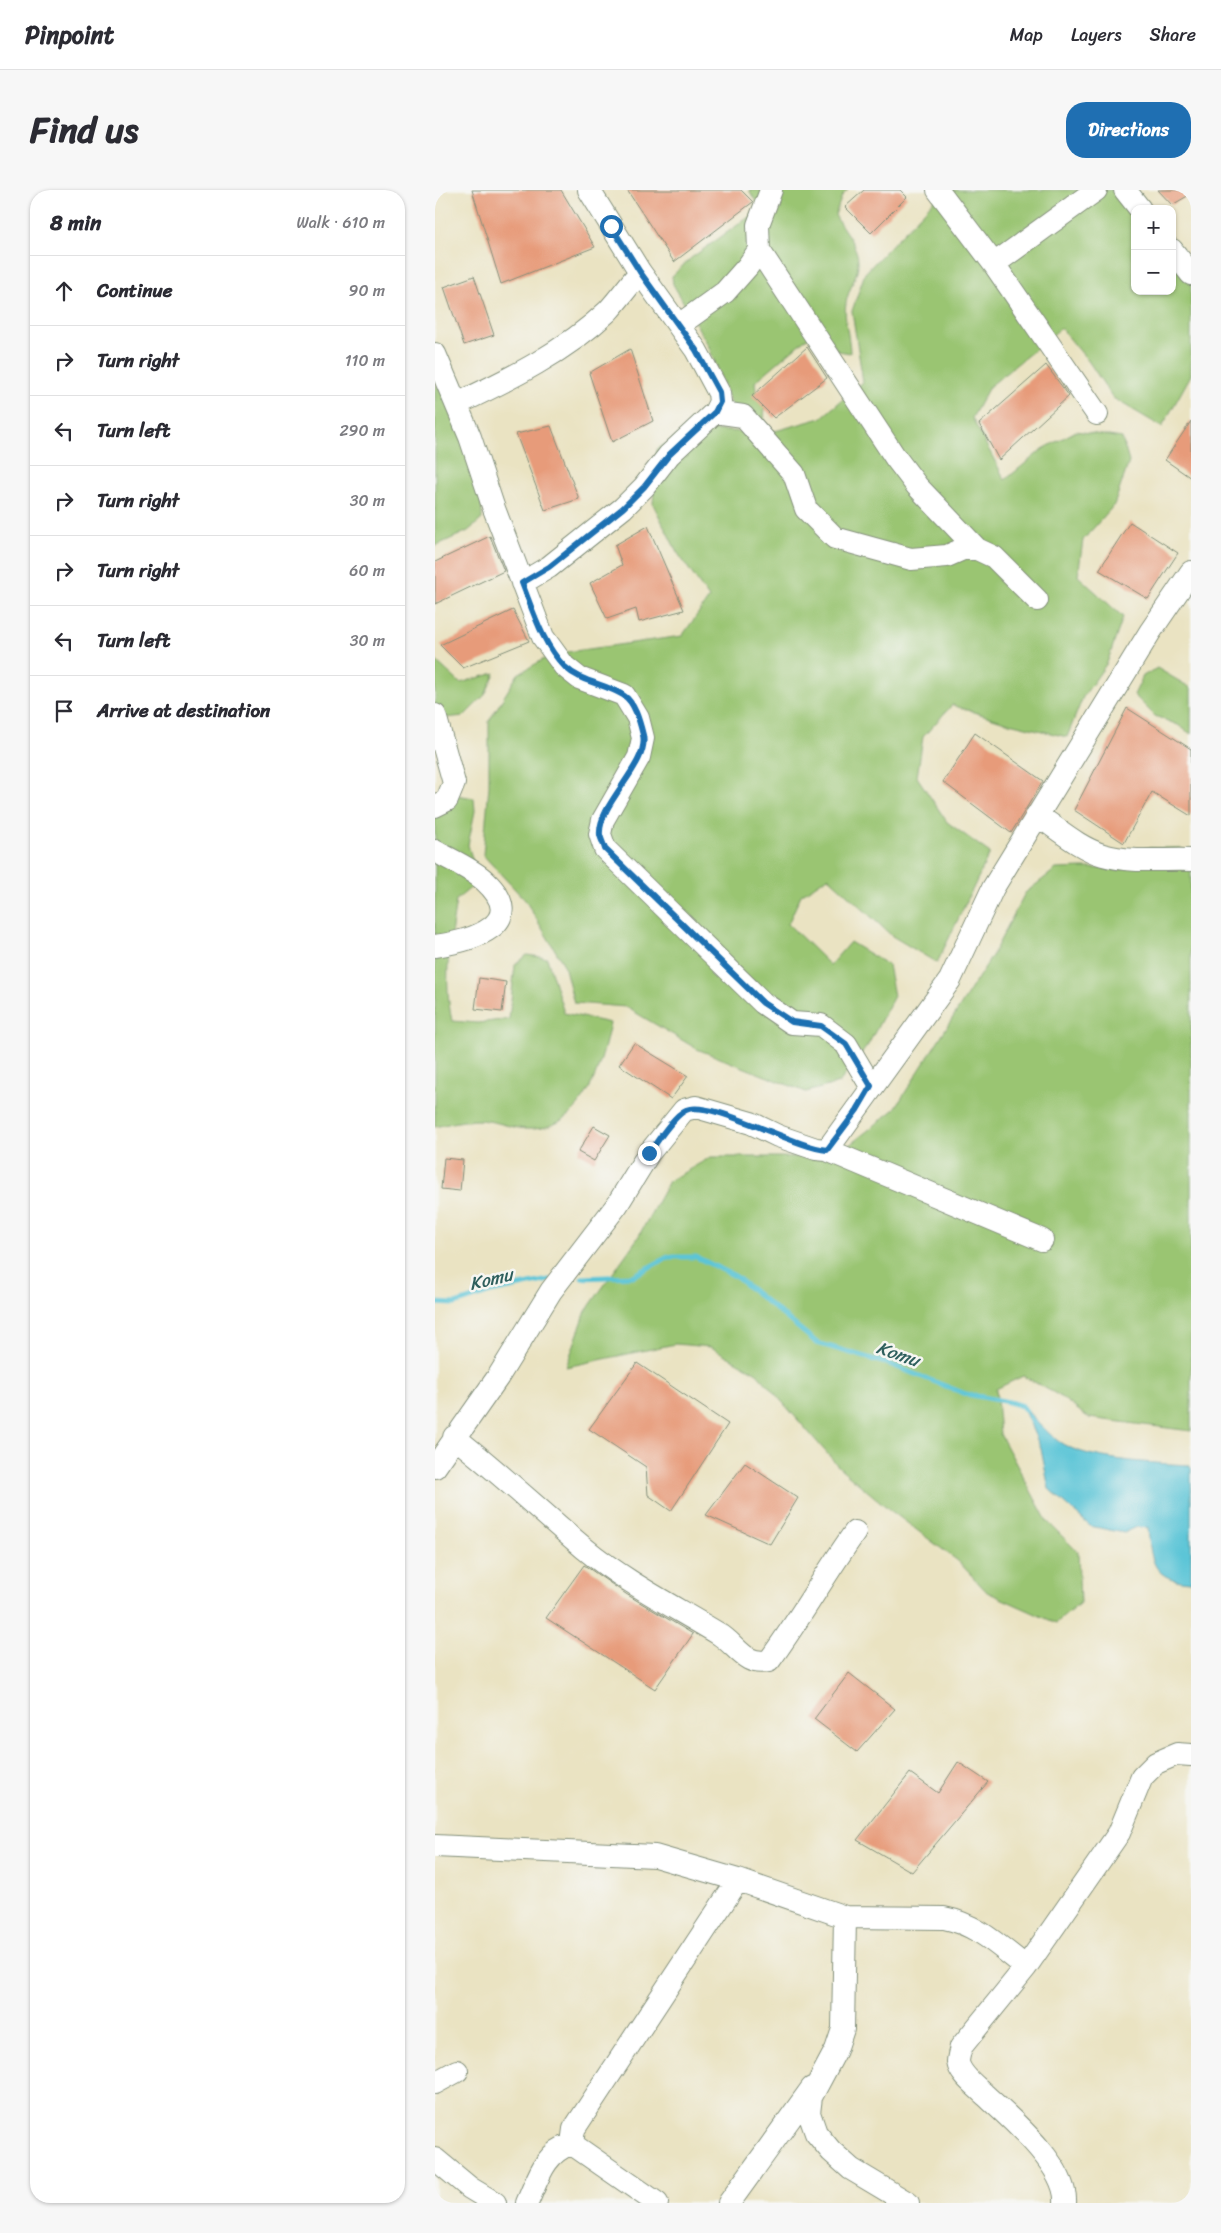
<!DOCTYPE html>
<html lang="en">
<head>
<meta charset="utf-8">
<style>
	body { margin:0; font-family:Sriracha,sans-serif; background:#f7f7f7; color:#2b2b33 }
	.controls { position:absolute; right:15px; top:15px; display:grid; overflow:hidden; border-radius:10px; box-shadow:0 1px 4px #0004 }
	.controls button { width:45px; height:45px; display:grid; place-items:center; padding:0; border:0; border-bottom:1px solid #e1e1e2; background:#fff; color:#2b2b33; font:25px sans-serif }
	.stop { position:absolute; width:15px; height:15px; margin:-11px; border:4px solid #1f6fb2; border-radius:50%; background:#fff }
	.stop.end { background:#1f6fb2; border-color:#fff; box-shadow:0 1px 5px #0008 }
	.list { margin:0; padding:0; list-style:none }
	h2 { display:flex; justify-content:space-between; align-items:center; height:65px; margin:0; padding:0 20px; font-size:21px }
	h2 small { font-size:16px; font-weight:400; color:#7c7c81 }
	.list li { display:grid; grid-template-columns:32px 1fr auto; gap:15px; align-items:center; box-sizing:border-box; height:70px; padding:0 20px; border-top:1px solid #e1e1e2 }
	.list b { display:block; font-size:19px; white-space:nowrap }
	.list em { font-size:16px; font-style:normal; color:#7c7c81 }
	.icon { flex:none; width:28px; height:28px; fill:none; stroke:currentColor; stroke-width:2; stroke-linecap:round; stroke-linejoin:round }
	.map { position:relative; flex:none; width:756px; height:2013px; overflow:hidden; border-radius:20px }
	header { display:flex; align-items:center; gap:30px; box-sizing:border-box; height:70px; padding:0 25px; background:#fff; border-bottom:1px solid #e1e1e2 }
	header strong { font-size:24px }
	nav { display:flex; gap:28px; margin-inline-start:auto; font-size:18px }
	.intro { display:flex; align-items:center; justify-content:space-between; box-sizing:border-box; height:120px; padding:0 30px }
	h1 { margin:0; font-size:35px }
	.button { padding:12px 22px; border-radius:20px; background:#1f6fb2; color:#fff; font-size:18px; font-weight:700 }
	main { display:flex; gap:30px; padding:0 30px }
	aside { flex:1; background:#fff; border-radius:20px; box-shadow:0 1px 4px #0004 }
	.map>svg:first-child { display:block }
	.green { fill:#9ac572; stroke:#5c8153 }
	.water { fill:#5bc5d7; stroke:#3d8186 }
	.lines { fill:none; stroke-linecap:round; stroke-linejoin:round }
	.stream { stroke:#5bc5d7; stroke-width:5 }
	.building { fill:#e79b7a }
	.minor-casing { stroke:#84907b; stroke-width:24 }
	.minor { stroke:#fff; stroke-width:22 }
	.route { stroke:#1f6fb2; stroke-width:6 }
	.labels { text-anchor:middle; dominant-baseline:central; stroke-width:5; stroke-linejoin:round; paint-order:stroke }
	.water-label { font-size:18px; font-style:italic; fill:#2e5f5d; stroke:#f6f6f2 }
</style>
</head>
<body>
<header>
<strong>Pinpoint</strong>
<nav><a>Map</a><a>Layers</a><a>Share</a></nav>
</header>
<div class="intro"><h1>Find us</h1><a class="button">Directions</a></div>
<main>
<aside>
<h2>8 min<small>Walk · 610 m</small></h2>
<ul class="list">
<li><svg class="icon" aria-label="ahead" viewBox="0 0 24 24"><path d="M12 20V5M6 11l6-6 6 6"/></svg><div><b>Continue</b></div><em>90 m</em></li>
<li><svg class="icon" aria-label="right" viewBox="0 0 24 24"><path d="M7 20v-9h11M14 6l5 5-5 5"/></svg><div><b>Turn right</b></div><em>110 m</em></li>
<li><svg class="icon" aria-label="left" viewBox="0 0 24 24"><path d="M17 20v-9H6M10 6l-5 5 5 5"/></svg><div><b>Turn left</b></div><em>290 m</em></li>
<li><svg class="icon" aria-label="right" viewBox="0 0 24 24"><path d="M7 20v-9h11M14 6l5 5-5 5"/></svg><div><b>Turn right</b></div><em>30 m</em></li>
<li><svg class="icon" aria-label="right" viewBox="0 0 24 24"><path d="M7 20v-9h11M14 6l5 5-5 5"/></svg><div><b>Turn right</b></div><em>60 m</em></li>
<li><svg class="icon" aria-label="left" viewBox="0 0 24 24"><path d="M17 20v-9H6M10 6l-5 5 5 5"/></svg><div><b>Turn left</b></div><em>30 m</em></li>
<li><svg class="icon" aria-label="arrive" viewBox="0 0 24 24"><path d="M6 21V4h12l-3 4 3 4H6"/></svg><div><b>Arrive at destination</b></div></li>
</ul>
</aside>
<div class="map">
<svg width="756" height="2013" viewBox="0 0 756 2013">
	<rect width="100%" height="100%" fill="#f6f6f2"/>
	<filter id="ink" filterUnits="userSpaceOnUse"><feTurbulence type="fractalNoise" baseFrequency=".02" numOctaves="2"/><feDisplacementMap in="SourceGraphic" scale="10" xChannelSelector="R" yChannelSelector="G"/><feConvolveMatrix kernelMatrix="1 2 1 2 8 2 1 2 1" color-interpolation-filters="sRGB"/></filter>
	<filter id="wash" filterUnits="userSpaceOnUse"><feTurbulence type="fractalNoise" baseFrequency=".0096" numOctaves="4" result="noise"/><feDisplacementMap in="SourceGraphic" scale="20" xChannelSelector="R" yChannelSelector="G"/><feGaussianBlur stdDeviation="1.12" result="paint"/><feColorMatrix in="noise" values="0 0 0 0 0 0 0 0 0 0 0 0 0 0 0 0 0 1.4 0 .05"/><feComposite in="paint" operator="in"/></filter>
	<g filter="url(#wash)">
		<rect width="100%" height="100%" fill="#eae3c2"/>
		<path class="green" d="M314,0h99l-6,6 -7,19c7,14 24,31 23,48 0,13 -10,27 -12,40 -3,17 4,33 4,50l-12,-2 -16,-21 -18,10 -49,42 1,9 9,14 -1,16 -11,5 -20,-16 -25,-65 -35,-61 -1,-8 19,-18 58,-41 10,-10z
			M509,0h183l8,19v82h37v-37l19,22v99l-29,52 -49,-29 -24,-36 -28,-34 -72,59 -17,31 33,62 38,-31 33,-18 46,7 7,24 -15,43 -31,35 -5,36 45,41 -16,46 -24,34 -16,40 -62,-15 -53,-17 -29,32 -6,40 30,45 43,31 -53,110 -45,-27 -64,-59 -27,18 -13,29 42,41 20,-23 38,23 6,31 -26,49 -29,38 -33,9 -109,-43 -71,-42 -52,-4 -10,-38 -39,-65 -42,-45 6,-69v-65l29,-47 35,-20 129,-18 27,-38 -32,-46 -24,-48 4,-55 34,-20 77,4 53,-15 42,-36 -11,-71 13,-38z
			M0,194l9,9 37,76 1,50 -14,12 -33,15z
			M0,470l25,23 35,-10 -10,22 -21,21 -29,3z
			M722,478l34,20v46l-13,-9 -23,-9 -21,-21 9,-19z
			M16,604l23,4 1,13 -7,34 11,36 -23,19c-6,41 -13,80 -4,121l26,2 31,-4 6,-54 12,-10 20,3 17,55 46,10c-9,45 -27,109 -84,106 -13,-1 -25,-6 -38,-8 -17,-3 -36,2 -53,6v-329z
			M710,658h35l11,6v577l-102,-13 -31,-23 -35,-19 -27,13 4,45 47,87 31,31 2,51 -24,20 -69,-31 -29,-31 -68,-51 -51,-43 -82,-94 -46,-26 -36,-3 -109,23 20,-56 51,-72 32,-58 42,-24h123l60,-47 98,-154 33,-63 31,-24 27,-1 40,1z"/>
		<path class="water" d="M587,1216c12,11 23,25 36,35 27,20 97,22 131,24l2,4v113c-39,-2 -40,-21 -43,-54l-11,-1 -13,6 -34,-7 -41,-37 -8,-40z"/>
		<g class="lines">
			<path class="stream" d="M147,1088l51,-2 35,-19h28l39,19 82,67 72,21 77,30 43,8 13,4 4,5
				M0,1113l20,1 36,-12 58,-12"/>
		</g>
		<g id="blocks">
			<path class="building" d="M37,0h89l34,57 -94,37z
				M192,0h114l12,12 -79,60z
				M429,0h36l7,7 -36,36 -26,-26z
				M723,0h33v4l-19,11z
				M39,86l20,59 -30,10 -20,-58z
				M372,157l20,31 -53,40 -22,-22z
				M195,159l23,72 -41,21 -23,-69z
				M611,175l23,31 -70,64 -20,-36z
				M756,231v57l-26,-18z
				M116,236l28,73 -34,11 -29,-76z
				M695,332l48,31 -30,46 -49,-29z
				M213,336l36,84 -45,12 -3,-13 -29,10 -17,-36 32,-18 -7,-20z
				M55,346l14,35 -69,33v-42z
				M78,420l16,31 -66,27 -23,-23z
				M692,518l64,41v67l-39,-24 -28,51 -50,-33z
				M540,543l68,48 -32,52 -68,-51z
				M44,788l27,4 -4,30 -27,-3z
				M199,853l54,33 -17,23 -52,-34z
				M159,936l16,9 -16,26 -16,-9z
				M9,968l19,2 -3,31 -19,-2z
				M202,1173l91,61 -57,87 -23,-16 -2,-28 -57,-38z
				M310,1273l53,35 -28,46 -64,-29z
				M149,1375l42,29 67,40 -38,55 -109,-71z
				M414,1483l46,36 -38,43 -43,-33z
				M523,1572l30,20 -76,90 -55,-32 53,-67 28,20z"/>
		</g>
	</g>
	<g filter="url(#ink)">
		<use href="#blocks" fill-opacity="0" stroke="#84907b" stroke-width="1"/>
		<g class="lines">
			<g class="minor-casing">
				<path id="minor" d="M503,0l56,74 103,150
					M690,0l15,19
					M324,60l136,207 22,29 60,63
					M737,60l19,24
					M559,74l102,-74
					M244,135l46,-33 23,-26 11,-16 -1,-25 13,-35
					M0,164l35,83 23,69 50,131 21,29 15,12 45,17 14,23 5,20 -4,19 -36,63 -3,14 5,15 158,154 29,20 29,2 25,19 25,42
					M22,214c53,-25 108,-52 151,-93 11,-12 21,-26 32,-39
					M280,222l28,4 51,58 12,35 29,29 76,21 36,-3 16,-7h14l17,8 43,43
					M87,393l27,-16 74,-59 21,-21 25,-32 46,-43 5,-10 -1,-9 -23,-43 -56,-78 -51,-82
					M0,525l19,68 -7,17 -12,6
					M602,625c20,13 42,33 66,40 27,8 60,4 88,5
					M0,661c16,9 37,18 50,30 46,43 -14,60 -50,65
					M392,960l215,90
					M19,1247c45,35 86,74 130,111 41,34 89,58 135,86 19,12 25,32 50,27 31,-42 56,-87 86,-129
					M0,1277l63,-90 53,-86 66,-86 32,-52 35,-43 12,-3 55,16 27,13 38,13 11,1 123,-170 43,-92 157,-256 41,-60
					M0,1656l220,10 83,24 107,37 99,1c33,6 56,29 82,49
					M410,1727l-2,112 -7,21 -25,47 -2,16 7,20 15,18 20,18 57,34
					M0,1893l22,-12
					M0,1969l35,29 25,15
					M92,2013c11,-24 17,-51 45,-59
					M222,2013l-85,-59 2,-15 164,-249
					M294,2013l83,-115
					M630,2013c3,-36 -56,-86 -81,-109 -8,-8 -24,-19 -26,-32 0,-4 2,-11 3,-15l65,-80 93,-134 23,-56 14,-14 21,-9 14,1"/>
			</g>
			<use href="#minor" class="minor"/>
		</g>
	</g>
	<g class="lines" filter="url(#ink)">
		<path class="route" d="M176,36l29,46 56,78 23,42 1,10 -5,10 -46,43 -25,32 -21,21 -74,59 -27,16c11,28 21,62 43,84 17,16 39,16 58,28 12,7 17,28 20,40 7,29 -46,69 -43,100 1,4 4,10 5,14l158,154 29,19 29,4 25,18 25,42 -14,24 -30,40c-33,-3 -117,-51 -141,-40 -12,5 -29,32 -37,43"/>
	</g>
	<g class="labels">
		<g class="water-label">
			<text transform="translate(56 1089) rotate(-14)">Komu</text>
			<text transform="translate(463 1164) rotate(19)">Komu</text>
		</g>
	</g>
</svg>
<div class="controls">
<button>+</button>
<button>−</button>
</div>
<div class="stop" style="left:176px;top:36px"></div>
<div class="stop end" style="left:214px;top:963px"></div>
</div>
</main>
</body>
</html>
